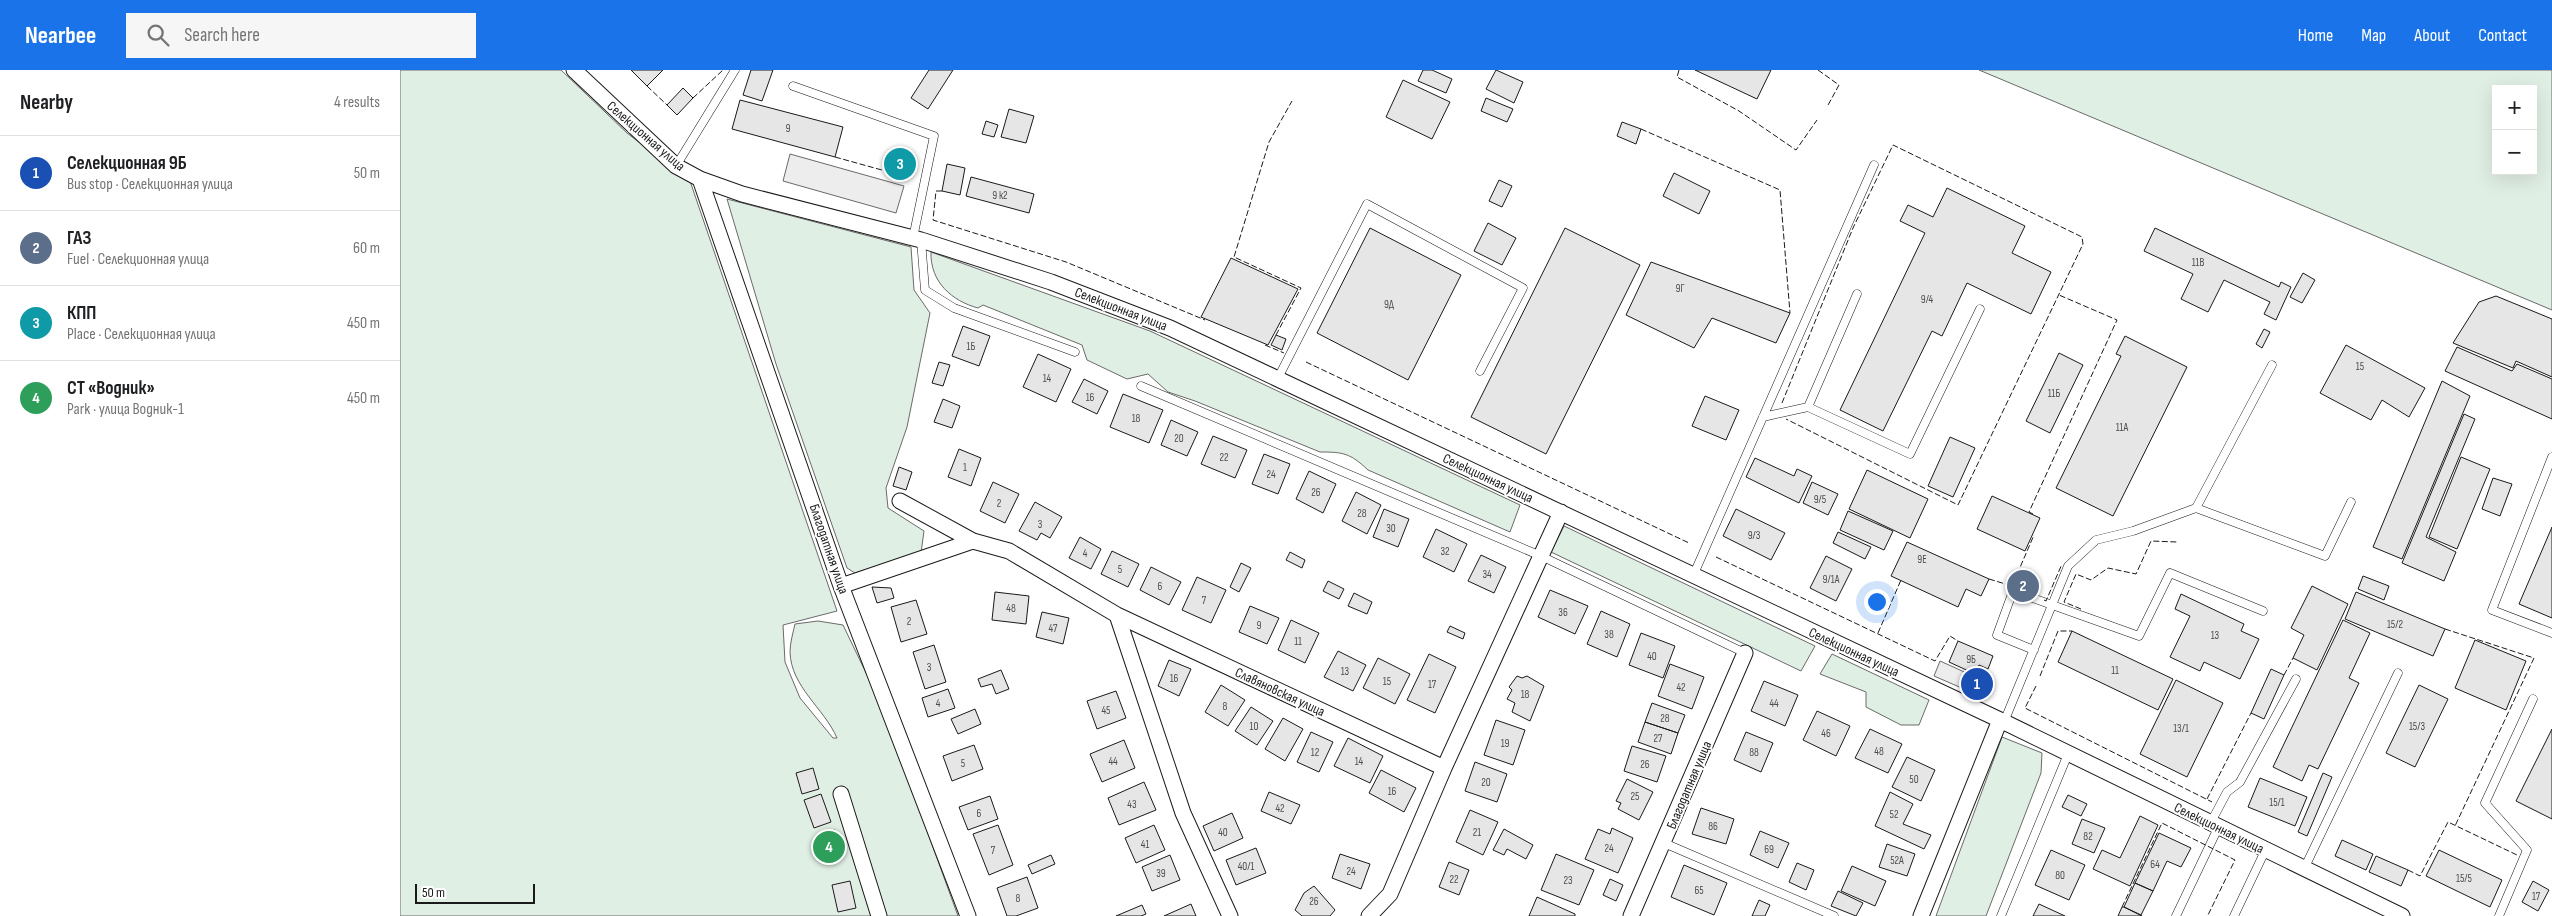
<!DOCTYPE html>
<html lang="en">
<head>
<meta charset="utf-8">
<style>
	body { margin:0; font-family:"Sofia Sans Condensed",sans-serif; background:#f6f6f6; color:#202124 }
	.controls { position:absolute; right:15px; top:15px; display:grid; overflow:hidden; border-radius:0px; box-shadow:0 5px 20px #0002 }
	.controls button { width:45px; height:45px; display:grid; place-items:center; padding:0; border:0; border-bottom:1px solid #e0e0e0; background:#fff; color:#202124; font:25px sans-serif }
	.scale { position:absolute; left:15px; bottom:12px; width:120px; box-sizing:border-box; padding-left:5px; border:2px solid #1a1a1a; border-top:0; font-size:14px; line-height:18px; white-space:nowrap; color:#1a1a1a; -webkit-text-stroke:4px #fff; paint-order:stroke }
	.you { position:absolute; left:1476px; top:531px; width:18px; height:18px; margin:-12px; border:4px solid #fff; border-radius:50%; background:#1a73e8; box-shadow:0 0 0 8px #1a73e833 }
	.badge { display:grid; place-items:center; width:32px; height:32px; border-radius:50%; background:#1a73e8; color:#fff; font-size:16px; font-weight:700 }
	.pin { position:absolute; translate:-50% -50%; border:2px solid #fff; box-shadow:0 1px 5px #0006 }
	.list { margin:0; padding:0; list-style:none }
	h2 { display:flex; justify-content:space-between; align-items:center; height:65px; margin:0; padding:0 20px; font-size:21px }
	h2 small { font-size:16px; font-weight:400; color:#757577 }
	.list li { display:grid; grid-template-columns:32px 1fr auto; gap:15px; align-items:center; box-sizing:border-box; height:75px; padding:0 20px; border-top:1px solid #e0e0e0 }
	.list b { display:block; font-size:19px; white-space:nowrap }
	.list p { margin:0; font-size:16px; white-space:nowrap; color:#757577 }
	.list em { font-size:16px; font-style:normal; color:#757577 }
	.icon { flex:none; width:28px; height:28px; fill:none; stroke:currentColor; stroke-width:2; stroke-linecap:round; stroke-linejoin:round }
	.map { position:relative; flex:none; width:2152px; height:846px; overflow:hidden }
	header { display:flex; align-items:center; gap:30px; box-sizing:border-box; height:70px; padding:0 25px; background:#1a73e8; color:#fff }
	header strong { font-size:24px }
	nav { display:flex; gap:28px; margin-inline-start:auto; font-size:18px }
	.search { width:350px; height:45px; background:#f6f6f6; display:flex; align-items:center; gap:12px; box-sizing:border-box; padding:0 18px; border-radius:0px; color:#757577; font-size:19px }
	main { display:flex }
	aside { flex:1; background:#fff }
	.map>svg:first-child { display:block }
	.green { fill:#e0efe3; stroke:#6a6a6a; fill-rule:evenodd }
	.parking { fill:#ededed; stroke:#6a6a6a }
	.building { fill:#e6e6e6; stroke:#1a1a1a }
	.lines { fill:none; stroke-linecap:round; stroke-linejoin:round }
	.service-casing { stroke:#1a1a1a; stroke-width:9 }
	.minor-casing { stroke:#1a1a1a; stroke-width:17 }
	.service { stroke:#fff; stroke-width:8 }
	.minor { stroke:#fff; stroke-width:15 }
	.fence { stroke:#1a1a1a; stroke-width:1; stroke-dasharray:6 2.5; stroke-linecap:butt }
	.labels { text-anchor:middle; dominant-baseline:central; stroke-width:4; stroke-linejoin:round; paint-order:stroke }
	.number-label { font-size:11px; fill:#4d4d4d }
	.street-label { font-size:14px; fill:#1a1a1a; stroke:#fff }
</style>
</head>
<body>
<header>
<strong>Nearbee</strong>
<div class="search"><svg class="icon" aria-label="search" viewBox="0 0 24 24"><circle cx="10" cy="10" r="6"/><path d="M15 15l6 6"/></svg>Search here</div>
<nav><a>Home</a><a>Map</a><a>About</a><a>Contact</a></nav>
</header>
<main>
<aside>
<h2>Nearby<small>4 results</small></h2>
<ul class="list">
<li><span class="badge" style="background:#1a4fb4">1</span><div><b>Селекционная 9Б</b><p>Bus stop · Селекционная улица</p></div><em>50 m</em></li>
<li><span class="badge" style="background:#5c6f8a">2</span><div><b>ГАЗ</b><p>Fuel · Селекционная улица</p></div><em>60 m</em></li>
<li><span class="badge" style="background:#0f9aa8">3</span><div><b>КПП</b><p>Place · Селекционная улица</p></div><em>450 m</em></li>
<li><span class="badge" style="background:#2e9e5b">4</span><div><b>СТ «Водник»</b><p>Park · улица Водник-1</p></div><em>450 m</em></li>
</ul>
</aside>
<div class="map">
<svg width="2152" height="846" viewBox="0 0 2152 846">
	<rect width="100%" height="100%" fill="#fff"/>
	<path class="green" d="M0,0h161l66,63 63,48 147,430 -54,14 2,37 15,36 33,40h4c-13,-30 -46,-51 -47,-86 0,-9 3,-19 5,-28l23,-3 25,4 38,79 77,212h-558z
		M1579,0h573v240zM2096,19h37v82h-37z
		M327,129l184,48 3,43 16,23 -23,114 -21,61 2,20 36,23 -3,22 -66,20 -8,-5 -71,-204z
		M531,182l219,79 370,174 -10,27 -142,-62c-18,-17 -25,-18 -48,-18l-125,-51 -27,-9 -20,-18 -21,5 -40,-19 -5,-15 -99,-40 -5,3c-26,-7 -48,-26 -47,-56z
		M1164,456l251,120 -14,25 -250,-119z
		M1432,584l97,46 -10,25h-18l-35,-18v-15l-46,-18z
		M1602,667l40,16 -1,20 -55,143h-50z"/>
	<path class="parking" d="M390,84l114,32 -8,27 -113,-32z
		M1540,591l31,14 -7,14 -30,-13z"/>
	<path class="building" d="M231,0h32l-16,16z
		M351,0h22l-11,31 -19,-6z
		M529,0h24l-25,39 -17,-11z
		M1023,0h9l20,9 -6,14 -28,-12z
		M1096,0l27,12 -9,21 -28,-14z
		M1295,0h76l-14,29z
		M1003,10l47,22 -18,37 -46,-22z
		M283,18l10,10 -16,17 -10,-10z
		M1086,28l27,11 -6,13 -26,-11z
		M340,30l103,27 -8,30 -103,-28z
		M609,39l25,7 -8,27 -25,-6z
		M586,51l12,4 -4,12 -12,-3z
		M1222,52l19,7 -5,15 -19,-8z
		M496,81l14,5 -7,20 -14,-4z
		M547,94l18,4 -5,27 -18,-4z
		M1274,103l36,18 -11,23 -36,-18z
		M571,107l63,17 -5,19 -63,-17z
		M1099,110l13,6 -10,21 -13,-6z
		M1547,118l78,38 -13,27 39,19 -20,42 -64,-31 -25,53 -10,-5 -49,100 -43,-21 85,-177 -25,-12 8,-16 25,12z
		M1088,153l28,15 -14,27 -28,-14z
		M970,158l91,47 -53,105 -91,-47z
		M1165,158l75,37 -94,189 -75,-37z
		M1755,158l124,59 2,-5 10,5 -15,33 -12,-6 6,-12 -46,-22 -16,32 -27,-13 12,-25 -49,-23z
		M831,188l67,31 -30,56 -67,-28z
		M1251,192l139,51 -14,30 -64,-25 -18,30 -68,-33z
		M1903,203l12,7 -13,23 -12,-6z
		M2096,226l56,23v58l-36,-16 -3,7 -60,-25 26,-41z
		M563,256l27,10 -11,30 -27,-10z
		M1864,259l6,3 -8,16 -6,-4z
		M876,265l10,4 -4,11 -11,-5z
		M1725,266l62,31 -74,149 -57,-28 65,-132 -5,-2z
		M1946,275l79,43 -16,29 -27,-17 -11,20 -51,-27z
		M2057,277l55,24 5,-7 35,15v40l-107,-48z
		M1659,283l24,12 -33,68 -24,-12z
		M638,284l33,15 -15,33 -33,-15z
		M539,292l11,3 -7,21 -11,-3z
		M684,309l24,12 -11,23 -25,-12z
		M2042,311l28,15 -68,163 -29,-12z
		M723,324l40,16 -14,33 -39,-16z
		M1305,326l34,14 -13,30 -34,-14z
		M543,329l17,7 -8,22 -18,-6z
		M2064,344l11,5 -49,118 30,15 -12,29 -42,-18z
		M771,350l27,12 -11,24 -26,-11z
		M813,366l34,14 -12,28 -34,-14z
		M1550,367l25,11 -22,49 -25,-11z
		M559,379l22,9 -10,28 -23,-9z
		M864,384l26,10 -12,30 -26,-10z
		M2061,387l29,12 -33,80 -28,-12z
		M1355,388l39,18 3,-7 15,7 -13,27 -53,-26z
		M499,397l13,5 -6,18 -13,-4z
		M1467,400l61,29 -18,39 -61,-29z
		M909,401l27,13 -13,29 -27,-14z
		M2093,408l19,6 -12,32 -18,-7z
		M593,412l26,12 -14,29 -25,-12z
		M1412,412l26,12 -10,21 -25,-12z
		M956,422l25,13 -14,29 -25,-13z
		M1592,426l48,22 -15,33 -48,-22z
		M635,432l27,15 -12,21 -9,-5 -4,7 -18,-9z
		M984,439l25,10 -11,28 -25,-10z
		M1336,439l49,24 -14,27 -48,-24z
		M1448,441l45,20 -9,19 -44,-20z
		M2152,457v91l-33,-14z
		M1036,459l31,15 -13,28 -31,-15z
		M1438,462l33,15 -6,12 -32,-16z
		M680,467l21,12 -10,20 -22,-11z
		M1507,472l82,37 -8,17 -15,-7 -8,18 -67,-31z
		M712,481l27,13 -11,23 -27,-13z
		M890,482l15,8 -3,8 -16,-8z
		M1081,485l25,12 -12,26 -26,-12z
		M1426,486l26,13 -16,32 -26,-13z
		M841,493l10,5 -12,24 -9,-5z
		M751,497l30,15 -12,23 -29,-15z
		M1621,505l10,5 -3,5 -10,-5z
		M1963,506l26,10 -5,14 -26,-11z
		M797,507l29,13 -15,33 -29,-13z
		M928,511l16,8 -5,10 -16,-8z
		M1912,516l36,18 -31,66 -24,-12 11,-23 -13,-7z
		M472,517l19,1 3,10 -17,5z
		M1150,520l38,16 -13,28 -37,-17z
		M595,522l34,4 -3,28 -34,-4z
		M1956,522l89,37 -12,27 -88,-37z
		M954,523l18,9 -5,12 -19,-8z
		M1781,524l63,30 -3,7 18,8 -19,40 -36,-17 -4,9 -30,-14 20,-41 -15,-7z
		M516,530l11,34 -26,8 -10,-35z
		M850,536l29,12 -12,26 -28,-12z
		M1201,541l29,13 -13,33 -30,-13z
		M642,542l27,6 -6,26 -27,-7z
		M891,550l28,13 -14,30 -27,-13z
		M1943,550l27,13 -21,45 10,5 -41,86 -9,-4 -7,16 -29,-14z
		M1050,556l15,7 -2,6 -16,-7z
		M1672,561l101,48 -15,31 -100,-48z
		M1241,563l34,13 -12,32 -34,-13z
		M2075,570l51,21 -20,49 -51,-22z
		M1558,571l35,15 -5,13 -9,-4 -4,9 -26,-12z
		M534,575l12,37 -21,7 -12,-37z
		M938,581l28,14 -13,26 -29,-14z
		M1029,584l27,13 -21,46 -28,-13z
		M978,588l32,16 -15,30 -32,-16z
		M769,590l22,9 -12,27 -21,-10z
		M1270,594l34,13 -12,32 -34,-13z
		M1871,599l13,6 -20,44 -13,-6z
		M601,600l8,19 -13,5 -4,-10 -11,3 -3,-8z
		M1117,606l5,2 5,-2 17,10 -14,35 -18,-9 3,-9 -8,-4 5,-9 -3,-3z
		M1776,610l47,23 -36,74 -47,-23z
		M1364,611l34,14 -13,31 -34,-15z
		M821,615l24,15 -17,26 -23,-14z
		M2019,615l29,14 -33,68 -29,-14z
		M548,619l7,19 -27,9 -6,-19z
		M716,621l10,27 -29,11 -10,-28z
		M1252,633l33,12 -7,18 -33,-11z
		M851,637l22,14 -16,24 -22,-14z
		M575,639l6,15 -23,10 -7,-15z
		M1417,641l33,15 -14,30 -33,-16z
		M883,648l20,11 -18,32 -20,-12z
		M1096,650l29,10 -12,35 -29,-10z
		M1245,652l33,11 -7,21 -33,-12z
		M1470,659l32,15 -14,29 -33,-15z
		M2152,659v90l-36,-18z
		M911,662l22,10 -14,30 -22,-10z
		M1346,662l27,11 -12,29 -27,-12z
		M948,668l35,18 -13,27 -36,-17z
		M724,670l11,28 -33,14 -12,-28z
		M574,675l9,24 -31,12 -9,-25z
		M1232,676l34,10 -9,26 -33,-11z
		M1507,687l28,13 -14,31 -29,-14z
		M1075,692l32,12 -10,28 -32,-11z
		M413,698l6,21 -17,5 -6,-21z
		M981,700l35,18 -12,24 -35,-19z
		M1923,703l9,4 -25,59 -9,-4z
		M1860,708l47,19 -12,29 -47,-19z
		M1227,709l26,13 -14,28 -21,-11 3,-6 -5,-2z
		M744,712l12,28 -37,15 -11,-27z
		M869,722l31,13 -9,19 -30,-13z
		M1490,722l23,12 -10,20 28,11 -7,14 -49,-23z
		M421,724l10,28 -17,6 -10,-28z
		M1668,725l19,9 -6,12 -19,-9z
		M590,726l8,23 -30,11 -9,-23z
		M1301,738l33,11 -8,25 -34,-10z
		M1070,740l28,12 -15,33 -27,-13z
		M832,743l11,25 -29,13 -11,-25z
		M1740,746l18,9 -28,61 -37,-17 9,-19 18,8z
		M1682,749l23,9 -11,25 -22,-9z
		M598,755l15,40 -24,10 -16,-41z
		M754,755l11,25 -29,13 -11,-25z
		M1212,758l21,10 -15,35 -33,-14 13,-30 12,5z
		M1104,759l29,16 -7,14 -19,-10 -3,6 -11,-5z
		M435,760l7,24 -18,5 -7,-24z
		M1360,761l29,12 -11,25 -28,-13z
		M1759,763l32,15 -10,19 -14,-6 -14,30 -18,-8z
		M1942,770l31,14 -7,16 -31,-14z
		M1487,774l28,10 -8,22 -28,-9z
		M856,778l10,25 -30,12 -10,-25z
		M1651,780l34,15 -16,35 -34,-15z
		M2039,780l63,30 -12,27 -64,-31z
		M940,784l30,10 -9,25 -29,-11z
		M1156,784l38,16 -15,35 -38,-15z
		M651,785l4,9 -23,10 -4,-9z
		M770,785l10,25 -28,11 -10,-24z
		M1976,786l32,14 -7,16 -32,-14z
		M1049,792l20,8 -10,25 -20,-8z
		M1397,793l17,7 -8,20 -17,-8z
		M1284,795l43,18 -13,32 -43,-18z
		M1452,796l34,15 -11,25 -34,-15z
		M627,807l11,31 -22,8h-9l-10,-28z
		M1210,809l13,6 -7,16 -13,-6z
		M450,811l6,27 -18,4 -6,-27z
		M2133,811l16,9 -11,21 -16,-9z
		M1735,813l18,8 -12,24 -17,-8z
		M914,816l21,24 -5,6h-28l-7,-6 9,-17z
		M1438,821l25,12 -7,13 -25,-10z
		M1137,827l38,17v2h-46z
		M1359,830l11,5 -5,11h-13z
		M791,834l5,12h-32z
		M1639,834l26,12h-32z
		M742,835l4,9 -5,2h-25z
		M1722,837h2l18,9h-24z"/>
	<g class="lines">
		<g class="service-casing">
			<path id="service" d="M393,16l141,50 -21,102
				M276,96l59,-96
				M521,170l4,50 29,18 121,44
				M878,308l89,-174 156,84 -43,83
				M741,316l400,170 204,97
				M1408,337l102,47 70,-145
				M1363,347l45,-10 49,-113
				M2152,387l-60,153 60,23
				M1796,438l76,-143
				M1293,506l181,-411
				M1634,580l-37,-15 16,-44 126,45 31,-63 93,38
				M1604,652l64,-156 28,-26 37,-9 63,-23 129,48 26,-54
				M1810,754l17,-32 13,-10 56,-103
				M1264,773l170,73
				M1904,799l94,-196
				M1601,846l67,-162
				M1776,846l42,-88
				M1834,846l31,-65
				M2099,846l28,-66 -42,-47 48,-104"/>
		</g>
		<g class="minor-casing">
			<path id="minor" d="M174,0l102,96 24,13 42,15 179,46 130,42 119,46 830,392 402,196
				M300,109l141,407 127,330
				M500,431l73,40
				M441,516l132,-45 36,10 108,64 327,153
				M717,545l66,198 47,103
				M441,724l38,122
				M969,846l21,-22 54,-126 117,-256
				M1231,846l114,-263
				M1521,846l79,-196"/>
		</g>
		<use href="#service" class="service"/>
		<use href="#minor" class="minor"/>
		<path class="fence" d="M1279,0l-2,7 62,34 57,39 21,-30
			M1418,0l21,15 -12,22
			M247,16l20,19
			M293,28l30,-28
			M1241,59l139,61 10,123
			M435,87l54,15
			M542,121h-6l-3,29 133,42 139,58
			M876,265l25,-47 -67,-31 35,-115 23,-41
			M865,275l19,8
			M906,292l383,181
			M1382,333l71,-175 40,-83 189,92 1,7 -125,261 -172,-86
			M1633,444l-4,-2 88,-192 -58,-25
			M1316,487l219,104 15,-25 8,5
			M1589,509l23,7
			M1616,517l-4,-1 22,-51
			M1623,520l12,6
			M1644,530l2,1 16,-37
			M1681,539l-17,-7 12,-28 15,6 17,-12 28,6 15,-33 26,1
			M2045,559l89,29 -79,168
			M1478,563l23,-53
			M1884,605l9,-17
			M1640,606l18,-45h14
			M1636,616l-11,22 187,94
			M1807,729l44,-86
			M2008,800l12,6 28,-54 69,33
			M1722,837l40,-84 73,37 -27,55"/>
	</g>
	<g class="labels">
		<g class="number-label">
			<text x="388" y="58">9</text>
			<text x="600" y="125">9 к2</text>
			<text x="1798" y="192">11В</text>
			<text x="1280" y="218">9Г</text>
			<text x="1527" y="229">9/4</text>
			<text x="989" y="234">9Д</text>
			<text x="571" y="276">1Б</text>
			<text x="1960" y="296">15</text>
			<text x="647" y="308">14</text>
			<text x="1654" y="323">11Б</text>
			<text x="690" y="327">16</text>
			<text x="736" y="348">18</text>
			<text x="1722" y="357">11А</text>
			<text x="779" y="368">20</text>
			<text x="824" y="387">22</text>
			<text x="565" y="397">1</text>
			<text x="871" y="404">24</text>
			<text x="916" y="422">26</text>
			<text x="1420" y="429">9/5</text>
			<text x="599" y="433">2</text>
			<text x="962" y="443">28</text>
			<text x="640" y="454">3</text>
			<text x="991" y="458">30</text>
			<text x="1354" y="465">9/3</text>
			<text x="1045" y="481">32</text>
			<text x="685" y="483">4</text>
			<text x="1522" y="489">9Е</text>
			<text x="720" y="499">5</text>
			<text x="1087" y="504">34</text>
			<text x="1431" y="509">9/1А</text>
			<text x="760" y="516">6</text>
			<text x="804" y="530">7</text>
			<text x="611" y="538">48</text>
			<text x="1163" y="542">36</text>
			<text x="509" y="551">2</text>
			<text x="1995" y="554">15/2</text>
			<text x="859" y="555">9</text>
			<text x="653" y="558">47</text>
			<text x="1209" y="564">38</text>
			<text x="1815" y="565">13</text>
			<text x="898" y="571">11</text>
			<text x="1252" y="586">40</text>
			<text x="1571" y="589">9Б</text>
			<text x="529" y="597">3</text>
			<text x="1715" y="600">11</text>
			<text x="945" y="601">13</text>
			<text x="774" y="608">16</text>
			<text x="987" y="611">15</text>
			<text x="1032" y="614">17</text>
			<text x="1281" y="617">42</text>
			<text x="1125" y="624">18</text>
			<text x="538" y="633">4</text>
			<text x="1374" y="633">44</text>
			<text x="825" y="636">8</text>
			<text x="706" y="640">45</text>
			<text x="1265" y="648">28</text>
			<text x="854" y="656">10</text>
			<text x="2017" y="656">15/3</text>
			<text x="1781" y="658">13/1</text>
			<text x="1426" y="663">46</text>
			<text x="1258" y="668">27</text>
			<text x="1105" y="673">19</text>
			<text x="1479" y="681">48</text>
			<text x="915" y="682">12</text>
			<text x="1354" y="682">88</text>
			<text x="713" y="691">44</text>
			<text x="959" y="691">14</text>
			<text x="563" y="693">5</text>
			<text x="1245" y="694">26</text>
			<text x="1514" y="709">50</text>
			<text x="1086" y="712">20</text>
			<text x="992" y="721">16</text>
			<text x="1235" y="726">25</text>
			<text x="1877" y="732">15/1</text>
			<text x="732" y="734">43</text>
			<text x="880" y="738">42</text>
			<text x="579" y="743">6</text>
			<text x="1494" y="744">52</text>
			<text x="1313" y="756">86</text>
			<text x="823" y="762">40</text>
			<text x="1077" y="762">21</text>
			<text x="1688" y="766">82</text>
			<text x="745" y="774">41</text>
			<text x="1209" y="778">24</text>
			<text x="1369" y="779">69</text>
			<text x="593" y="780">7</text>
			<text x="1497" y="790">52А</text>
			<text x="1755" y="794">64</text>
			<text x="846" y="796">40/1</text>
			<text x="951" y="801">24</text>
			<text x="761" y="803">39</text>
			<text x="1660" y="805">80</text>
			<text x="2064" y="808">15/5</text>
			<text x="1054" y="809">22</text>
			<text x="1168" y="810">23</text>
			<text x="1299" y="820">65</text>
			<text x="2136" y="826">17</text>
			<text x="618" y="828">8</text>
			<text x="914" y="831">26</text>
		</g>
		<g class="street-label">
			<text transform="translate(246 66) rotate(41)">Селекционная улица</text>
			<text transform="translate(721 239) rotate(21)">Селекционная улица</text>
			<text transform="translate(1088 408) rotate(25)">Селекционная улица</text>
			<text transform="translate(429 479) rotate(71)">Благодатная улица</text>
			<text transform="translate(1454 582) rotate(25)">Селекционная улица</text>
			<text transform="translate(880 622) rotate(25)">Славяновская улица</text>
			<text transform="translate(1289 715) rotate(-67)">Благодатная улица</text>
			<text transform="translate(1819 758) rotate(26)">Селекционная улица</text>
		</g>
	</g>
</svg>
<div class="controls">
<button>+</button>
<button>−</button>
</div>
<div class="scale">50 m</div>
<div class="you"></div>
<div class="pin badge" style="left:1577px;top:614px;background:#1a4fb4">1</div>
<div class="pin badge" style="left:1623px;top:516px;background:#5c6f8a">2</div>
<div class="pin badge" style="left:500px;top:94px;background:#0f9aa8">3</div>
<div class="pin badge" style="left:429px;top:777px;background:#2e9e5b">4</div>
</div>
</main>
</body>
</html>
